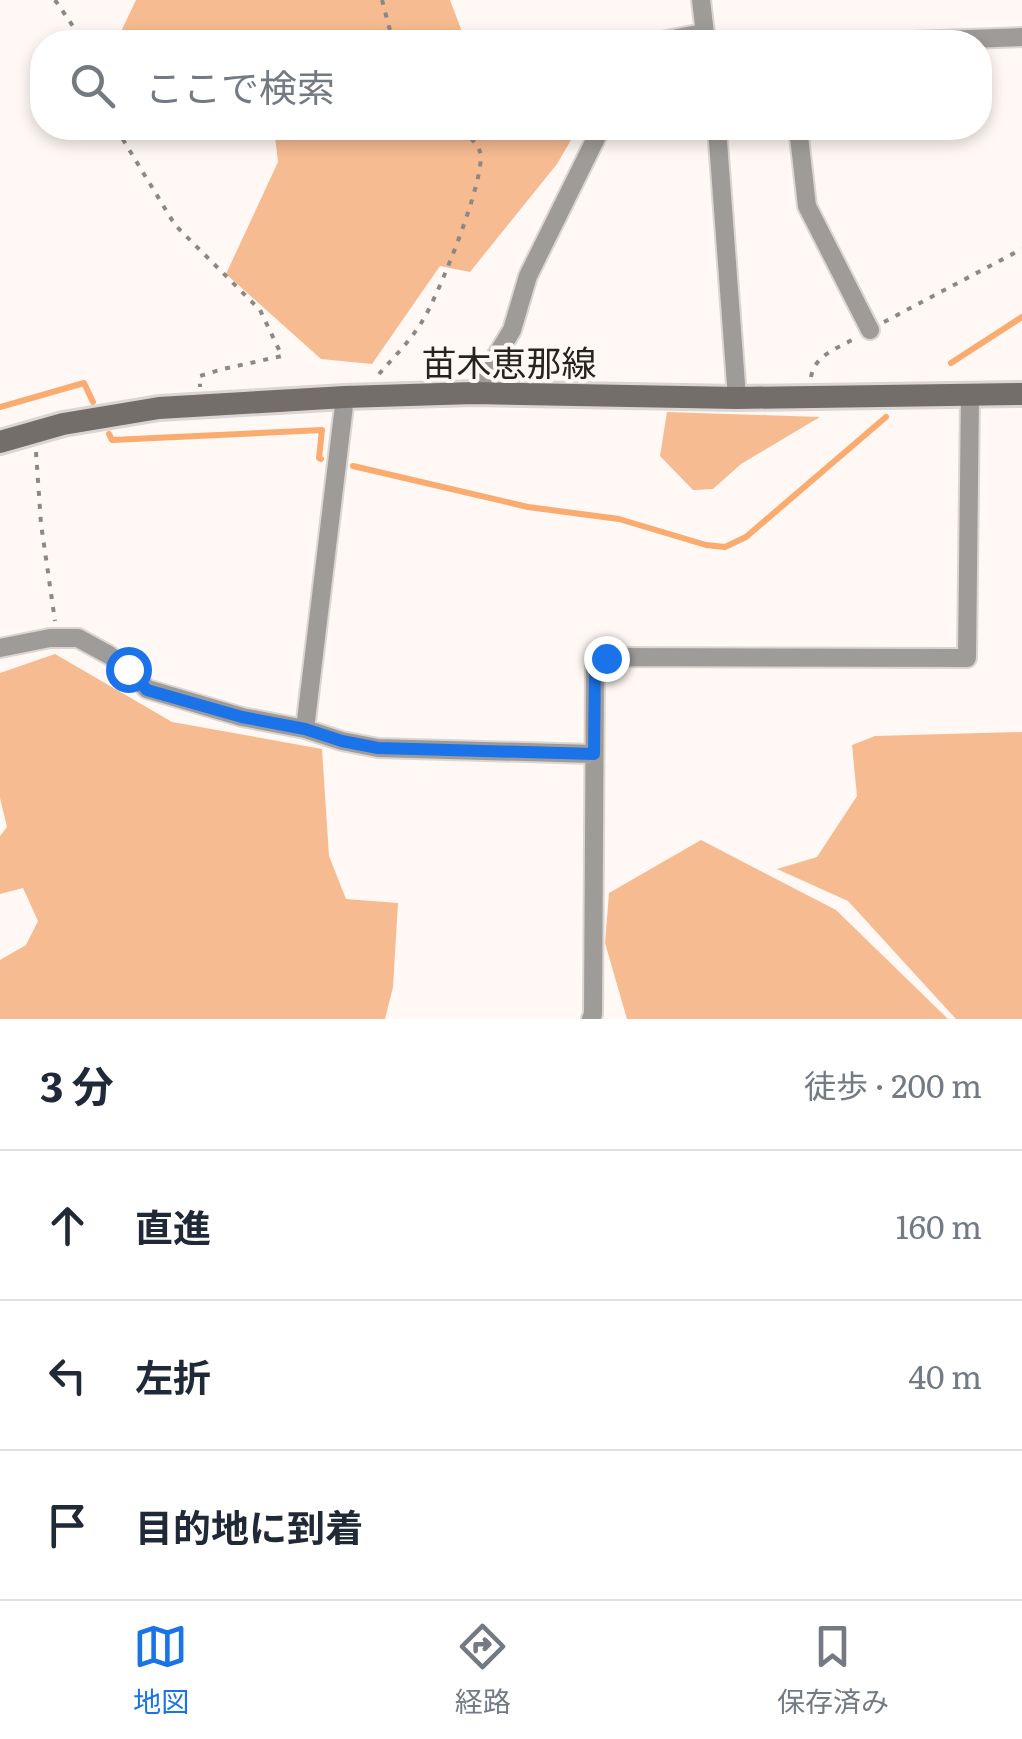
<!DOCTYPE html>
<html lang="ja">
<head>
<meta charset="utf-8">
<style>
	body { margin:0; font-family:Literata,"Noto Sans JP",serif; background:#f2f2f3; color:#1f2937 }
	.stop { position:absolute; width:30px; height:30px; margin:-22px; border:8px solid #1a73e8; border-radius:50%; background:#fff }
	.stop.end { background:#1a73e8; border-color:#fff; box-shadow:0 2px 10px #0008 }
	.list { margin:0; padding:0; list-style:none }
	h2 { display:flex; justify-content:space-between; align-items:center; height:130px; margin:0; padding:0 40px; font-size:42px }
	h2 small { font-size:32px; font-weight:400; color:#747a83 }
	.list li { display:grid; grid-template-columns:65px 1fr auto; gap:30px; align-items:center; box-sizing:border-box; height:150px; padding:0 40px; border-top:2px solid #e0e1e3 }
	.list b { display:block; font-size:38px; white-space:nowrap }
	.list em { font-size:32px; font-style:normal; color:#747a83 }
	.icon { flex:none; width:55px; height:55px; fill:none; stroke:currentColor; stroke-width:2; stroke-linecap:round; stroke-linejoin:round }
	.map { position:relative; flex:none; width:1022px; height:1019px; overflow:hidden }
	.search { position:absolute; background:#fff; box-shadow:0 5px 15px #0003; left:30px; right:30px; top:30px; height:110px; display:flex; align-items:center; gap:25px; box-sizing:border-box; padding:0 35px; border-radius:40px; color:#747a83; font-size:38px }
	.sheet { height:580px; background:#fff }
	nav { display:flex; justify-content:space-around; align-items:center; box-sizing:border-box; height:140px; border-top:2px solid #e0e1e3; background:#fff; font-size:28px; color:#747a83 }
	nav a { display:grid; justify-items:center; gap:5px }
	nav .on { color:#1a73e8 }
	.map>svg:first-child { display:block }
	.green { fill:#f6bb90 }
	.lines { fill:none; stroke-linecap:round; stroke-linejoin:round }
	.stream { stroke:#faab6f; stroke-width:6 }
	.street-casing { stroke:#dcd6d2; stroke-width:22 }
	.secondary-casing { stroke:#dcd6d2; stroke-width:28 }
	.path { stroke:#8d8884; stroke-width:4; stroke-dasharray:5 8; stroke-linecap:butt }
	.street { stroke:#9f9b98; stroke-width:18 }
	.secondary { stroke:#746e6a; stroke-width:22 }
	.route { stroke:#1a73e8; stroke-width:12 }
	.labels { text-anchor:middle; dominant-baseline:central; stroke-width:8; stroke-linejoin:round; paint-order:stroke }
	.street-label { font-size:35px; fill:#272320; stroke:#fff8f4 }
</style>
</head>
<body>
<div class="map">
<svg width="1022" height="1019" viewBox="0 0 1022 1019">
	<rect width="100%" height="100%" fill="#fff8f4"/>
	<path class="green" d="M136,0h314l16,42h-350z
		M274,128h304l-21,36 -87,108 -30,-6 -68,98 -51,-5 -95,-85 52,-112z
		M667,412l153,5 -79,47 -28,25 -20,1 -33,-34z
		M55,654l117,68 150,27 7,107 17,43 52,4 -5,84 -8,32h-385v-59l26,-15 12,-24 -15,-33 -23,6v-58l7,-9 -7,-29v-125z
		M1022,732v287h-66l-108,-118 -71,-32 40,-12 40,-61 -5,-51 23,-9z
		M701,840l135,70 112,109h-321l-22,-76 4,-50z"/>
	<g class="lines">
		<path class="stream" d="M951,363l71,-46
			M0,407l84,-24 9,19
			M109,434l3,6 210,-10 -3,28 2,1
			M353,466l175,41 91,12 87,26 19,2 21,-10 140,-120"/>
		<g class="street-casing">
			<path id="street" d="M701,0l5,42
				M657,42l46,-9
				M883,42l139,-5
				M717,128l20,270
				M798,128l9,78 63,124
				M474,393l38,-63 16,-54 73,-148
				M0,648l50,-10h28l31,17 19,14 19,20 95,28 63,12 37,12 36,7 216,6
				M305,729l40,-332
				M591,1019l2,-5 2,-352 10,-5 362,1 3,-265"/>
		</g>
		<g class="secondary-casing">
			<path id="secondary" d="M0,442l63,-18 96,-16 186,-11 129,-4 263,5 285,-4"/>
		</g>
		<path class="path" d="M55,0l22,32 3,10
			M382,0l11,42
			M116,128l59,97 85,85 22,46 -59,13 -23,7v11
			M884,322l138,-73
			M379,374c15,-17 32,-34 44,-54 15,-24 64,-144 57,-168 -3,-9 -13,-18 -19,-24
			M811,377c4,-22 25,-28 43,-38
			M36,452l5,72 14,97"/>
		<use href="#street" class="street"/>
		<use href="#secondary" class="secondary"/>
	</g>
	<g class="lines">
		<path class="route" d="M128,669l19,21 95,27 63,12 37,12 36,7 216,6 1,-92 11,-4"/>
	</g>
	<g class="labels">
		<g class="street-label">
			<text x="509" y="361">苗木恵那線</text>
		</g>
	</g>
</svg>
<div class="stop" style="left:128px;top:669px"></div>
<div class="stop end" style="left:606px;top:658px"></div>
<div class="search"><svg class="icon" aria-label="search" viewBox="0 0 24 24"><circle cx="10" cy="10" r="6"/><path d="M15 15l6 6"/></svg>ここで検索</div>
</div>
<section class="sheet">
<h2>3 分<small>徒歩 · 200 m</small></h2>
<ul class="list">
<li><svg class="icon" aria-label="ahead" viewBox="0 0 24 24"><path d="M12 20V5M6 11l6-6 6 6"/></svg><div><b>直進</b></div><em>160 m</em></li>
<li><svg class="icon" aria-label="left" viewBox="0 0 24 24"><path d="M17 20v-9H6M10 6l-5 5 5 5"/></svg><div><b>左折</b></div><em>40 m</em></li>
<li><svg class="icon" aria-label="arrive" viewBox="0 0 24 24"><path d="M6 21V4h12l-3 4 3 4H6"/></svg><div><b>目的地に到着</b></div></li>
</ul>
</section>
<nav>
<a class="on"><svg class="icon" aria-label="map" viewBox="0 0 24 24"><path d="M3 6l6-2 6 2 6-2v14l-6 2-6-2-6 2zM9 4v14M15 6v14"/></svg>地図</a>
<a><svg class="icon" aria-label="directions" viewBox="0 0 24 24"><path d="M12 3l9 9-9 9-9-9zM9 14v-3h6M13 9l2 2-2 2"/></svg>経路</a>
<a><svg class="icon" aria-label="saved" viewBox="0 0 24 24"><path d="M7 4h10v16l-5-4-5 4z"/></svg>保存済み</a>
</nav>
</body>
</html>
